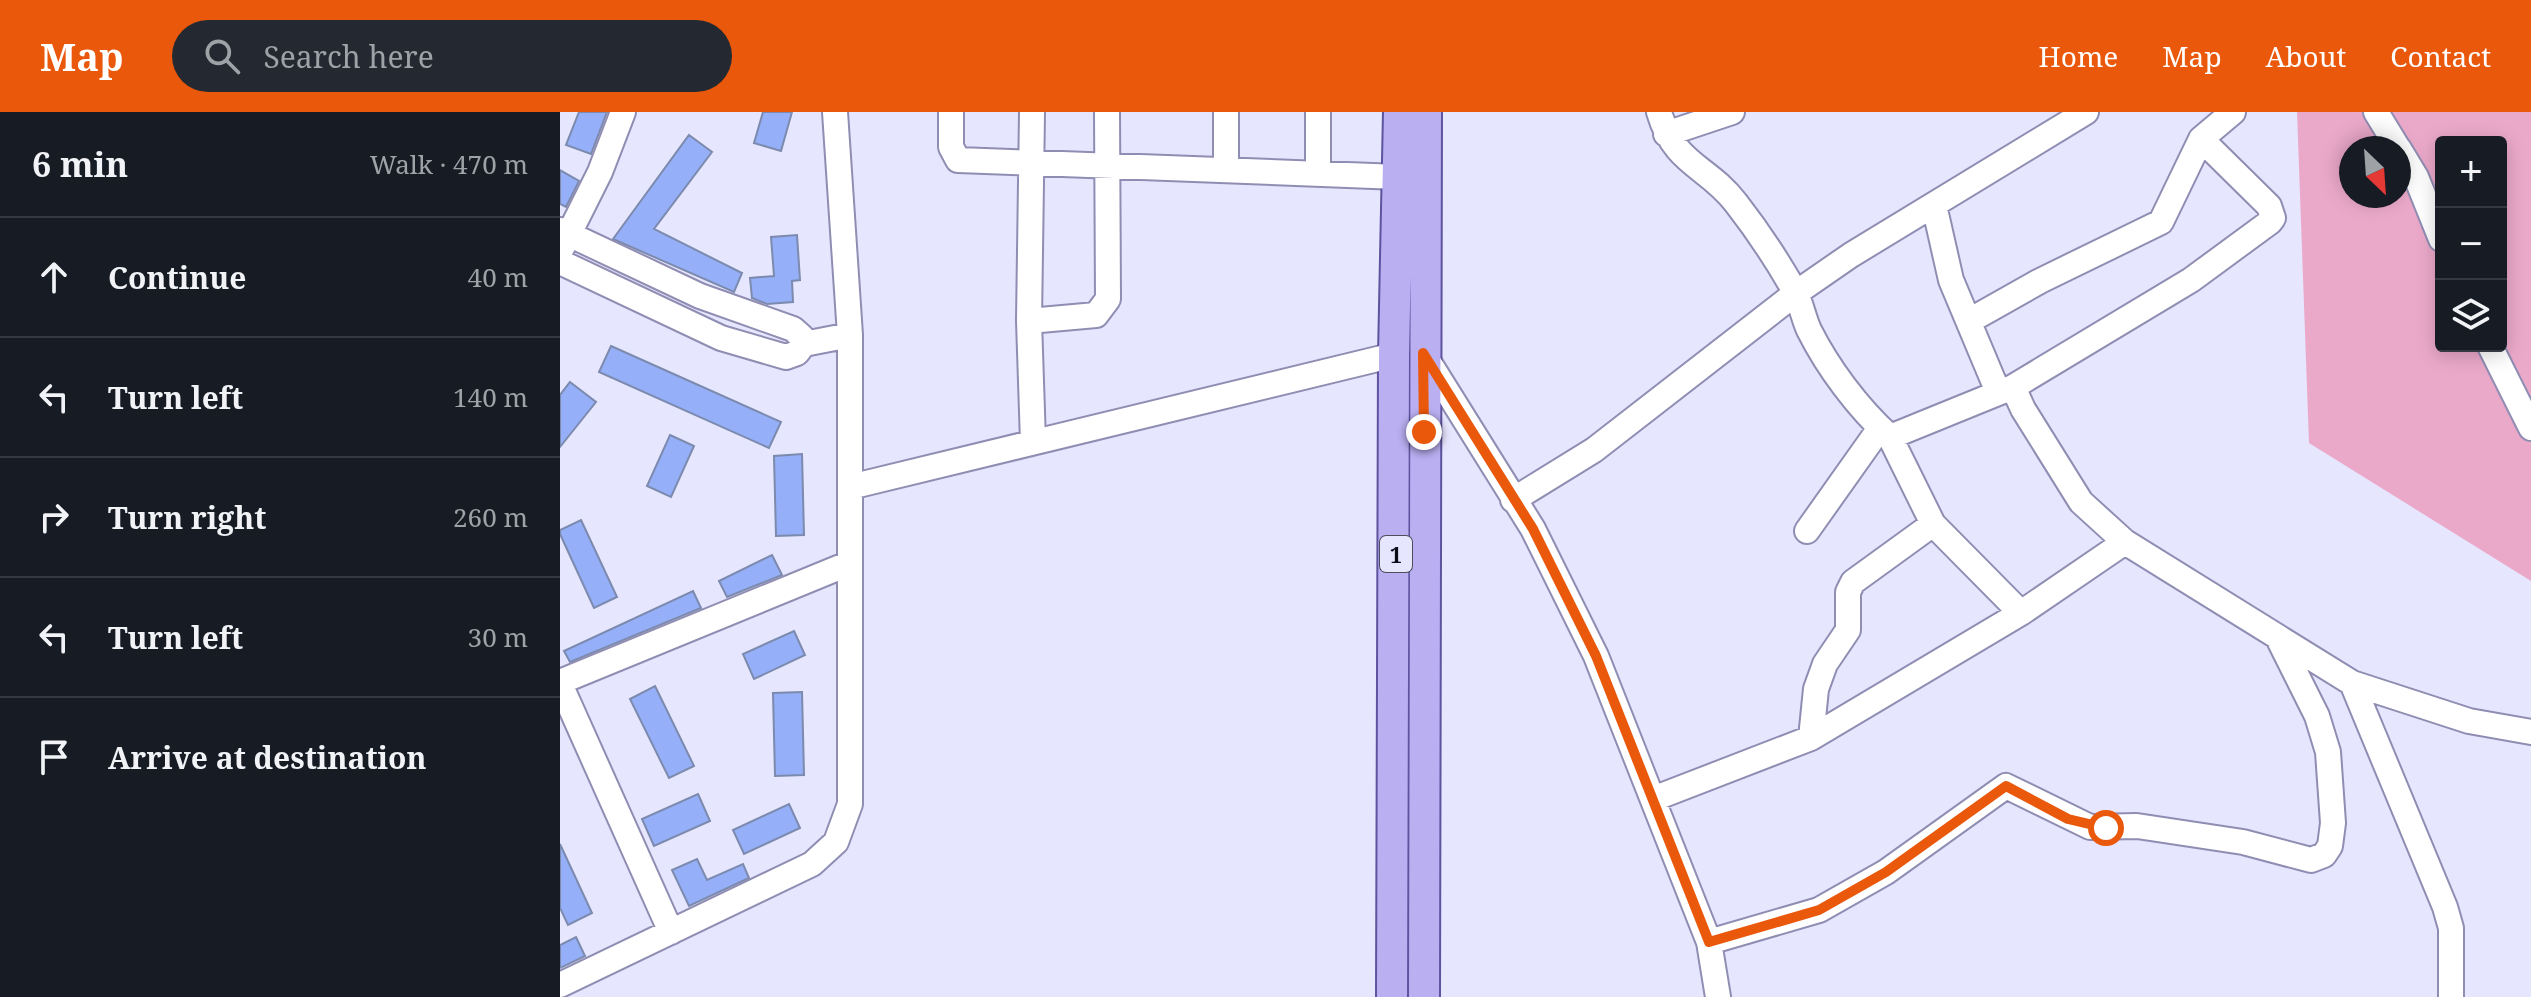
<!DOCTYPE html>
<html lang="en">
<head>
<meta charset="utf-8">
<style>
	body { margin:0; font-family:"Noto Serif",serif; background:#242831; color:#f1f3f6 }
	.controls { position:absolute; right:24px; top:24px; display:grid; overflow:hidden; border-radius:8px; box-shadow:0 4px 20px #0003 }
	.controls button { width:72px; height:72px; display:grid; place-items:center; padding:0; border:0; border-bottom:2px solid #363941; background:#171b24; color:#f1f3f6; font:40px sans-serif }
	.compass { position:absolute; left:1779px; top:24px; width:72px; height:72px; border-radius:50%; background:#171b24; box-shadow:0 4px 20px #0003; rotate:155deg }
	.stop { position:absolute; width:24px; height:24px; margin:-18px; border:6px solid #ea580c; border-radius:50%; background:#fff }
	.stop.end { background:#ea580c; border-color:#fff; box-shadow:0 2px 8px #0008 }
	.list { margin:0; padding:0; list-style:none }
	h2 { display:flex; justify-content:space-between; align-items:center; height:104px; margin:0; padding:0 32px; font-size:34px }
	h2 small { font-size:26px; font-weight:400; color:#9ea1a6 }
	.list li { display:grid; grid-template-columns:52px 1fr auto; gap:24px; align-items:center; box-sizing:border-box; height:120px; padding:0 32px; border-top:2px solid #363941 }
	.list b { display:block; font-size:30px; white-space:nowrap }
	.list em { font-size:26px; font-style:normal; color:#9ea1a6 }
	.icon { flex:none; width:44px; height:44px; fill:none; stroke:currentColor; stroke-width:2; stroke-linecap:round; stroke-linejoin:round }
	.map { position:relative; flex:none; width:1971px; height:885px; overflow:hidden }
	header { display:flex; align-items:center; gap:48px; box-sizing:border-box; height:112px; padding:0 40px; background:#ea580c; color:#fff }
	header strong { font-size:38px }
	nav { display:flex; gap:44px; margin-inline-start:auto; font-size:28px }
	.search { width:560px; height:72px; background:#242831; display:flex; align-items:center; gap:20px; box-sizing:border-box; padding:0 28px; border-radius:44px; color:#9ea1a6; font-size:30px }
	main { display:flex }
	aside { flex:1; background:#171b24 }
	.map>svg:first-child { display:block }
	.green { fill:#eba9ca; fill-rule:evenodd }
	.building { fill:#95b0f9; stroke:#7c8aae; stroke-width:2 }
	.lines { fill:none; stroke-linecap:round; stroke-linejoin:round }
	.minor-casing { stroke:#908db3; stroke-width:28 }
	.major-casing { stroke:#5e539f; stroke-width:34 }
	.minor { stroke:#fff; stroke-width:24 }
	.major { stroke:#b9aff1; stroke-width:30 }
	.route { stroke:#ea580c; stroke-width:10 }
	.labels { text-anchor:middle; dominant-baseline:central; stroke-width:7; stroke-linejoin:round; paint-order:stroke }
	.shield { fill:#e7e6ff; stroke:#4e4d5d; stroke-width:2 }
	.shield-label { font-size:22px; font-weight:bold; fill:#0c0b18 }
</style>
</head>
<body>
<header>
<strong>Map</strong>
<div class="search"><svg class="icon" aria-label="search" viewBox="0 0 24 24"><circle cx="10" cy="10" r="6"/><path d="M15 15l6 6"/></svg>Search here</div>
<nav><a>Home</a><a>Map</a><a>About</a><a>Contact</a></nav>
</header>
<main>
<aside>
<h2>6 min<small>Walk · 470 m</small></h2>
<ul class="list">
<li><svg class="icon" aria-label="ahead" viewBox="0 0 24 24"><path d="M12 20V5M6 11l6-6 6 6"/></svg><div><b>Continue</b></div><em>40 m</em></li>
<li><svg class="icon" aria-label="left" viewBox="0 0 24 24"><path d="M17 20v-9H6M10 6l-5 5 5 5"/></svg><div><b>Turn left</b></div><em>140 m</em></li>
<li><svg class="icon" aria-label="right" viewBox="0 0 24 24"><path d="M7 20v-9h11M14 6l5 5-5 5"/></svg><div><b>Turn right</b></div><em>260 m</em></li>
<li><svg class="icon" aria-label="left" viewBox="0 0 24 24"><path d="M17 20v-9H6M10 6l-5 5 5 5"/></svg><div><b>Turn left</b></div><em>30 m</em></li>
<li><svg class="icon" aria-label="arrive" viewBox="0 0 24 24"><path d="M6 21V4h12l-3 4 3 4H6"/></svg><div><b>Arrive at destination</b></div></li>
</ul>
</aside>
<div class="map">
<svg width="1971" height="885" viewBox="0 0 1971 885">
	<rect width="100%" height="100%" fill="#e7e6ff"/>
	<path class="green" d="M1737,0h234v469l-222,-138zM1881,30h60v204h-60zM1791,36h48v48h-48z"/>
	<path class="building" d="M19,0h28l-16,42 -25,-9z
		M203,0h29l-11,39 -27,-8z
		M129,23l23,17 -58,77 88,44 -8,19 -121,-53z
		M0,58l19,11 -13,26 -6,-3z
		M237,123l3,45 -8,1 1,21 -26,2 -15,-6 -2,-20 24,-2 -3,-39z
		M51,234l170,76 -12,26 -170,-76z
		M10,270l26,20 -36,45v-52z
		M110,323l24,11 -23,51 -24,-11z
		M242,342l2,81 -28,1 -2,-80z
		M21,408l36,77 -23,11 -34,-74v-4z
		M212,443l10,20 -55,22 -8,-16z
		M133,479l8,17 -131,54 -6,-11z
		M234,519l11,24 -51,24 -11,-25z
		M95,574l39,80 -25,12 -39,-79z
		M242,580l2,83 -29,1 -2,-83z
		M138,682l12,27 -56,25 -12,-27z
		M229,692l11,24 -56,26 -11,-24z
		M0,732l32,69 -24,12 -8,-17z
		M137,747l10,21 36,-16 6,14 -60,28 -17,-36z
		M16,825l9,19 -25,12v-23z"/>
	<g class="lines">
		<g class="minor-casing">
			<path id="minor" d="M391,0v35l7,13 441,17
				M472,0l-3,209 4,121
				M666,0v56
				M1099,0c16,54 48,53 77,91 21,27 41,57 58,87 7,12 9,27 15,40 19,38 49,78 81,107l123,-50 10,22 58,93 44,40 227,141 117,38 62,11
				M1816,0l22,36
				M1106,22l66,-22
				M1839,37l17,28 25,62
				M758,62v-62
				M1374,93l17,75 47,112
				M0,118l140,66 93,33 9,8 2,7
				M1,138l39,-78 23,-60
				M0,150l161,76 65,19 11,-4 7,-9 46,-9
				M469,209l67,-6 12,-16 -1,-187
				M1409,209l71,-40 121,-59 40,-83 32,-27
				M1930,234l41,82
				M865,244l108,173 63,127 113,286 9,55
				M1453,275l178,-107 79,-58 3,-4 -4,-12 -68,-67
				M1330,325l43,87 88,89
				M290,375l544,-132
				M953,388l81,-50 202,-157 55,-38 235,-143
				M1247,419l73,-103
				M0,570l290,-119
				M1792,571l93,224 6,21v69
				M0,572l111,248
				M1251,626l5,-49 9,-25 23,-34v-38l5,-10 80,-58
				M1093,687l158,-61 210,-125 104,-71
				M1149,830l110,-32 67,-38 120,-86 84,41 47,-1 106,16 68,18 13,-5 6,-9 3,-23 -5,-71 -11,-36 -37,-74
				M0,873l252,-121 24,-22 14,-38v-469l-15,-223"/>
		</g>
		<g class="major-casing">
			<path id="major" d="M832,885l2,-642 5,-243
				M864,885l2,-885"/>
		</g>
		<use href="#minor" class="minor"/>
		<use href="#major" class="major"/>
	</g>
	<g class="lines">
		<path class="route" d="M864,320l-1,-79 110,176 63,127 113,286 110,-32 67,-38 120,-86 62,33 38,9"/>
	</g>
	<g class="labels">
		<rect class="shield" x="820" y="424" width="32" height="36" rx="6"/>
		<g class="shield-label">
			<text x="836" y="442">1</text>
		</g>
	</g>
</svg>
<div class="controls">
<button>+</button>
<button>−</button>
<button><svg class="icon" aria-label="layers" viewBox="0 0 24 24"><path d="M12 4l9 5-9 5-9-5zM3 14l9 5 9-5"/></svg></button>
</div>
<svg class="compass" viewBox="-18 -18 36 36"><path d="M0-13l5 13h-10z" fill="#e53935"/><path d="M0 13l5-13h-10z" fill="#9ea1a6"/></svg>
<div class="stop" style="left:1546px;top:716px"></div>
<div class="stop end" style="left:864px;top:320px"></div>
</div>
</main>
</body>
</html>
